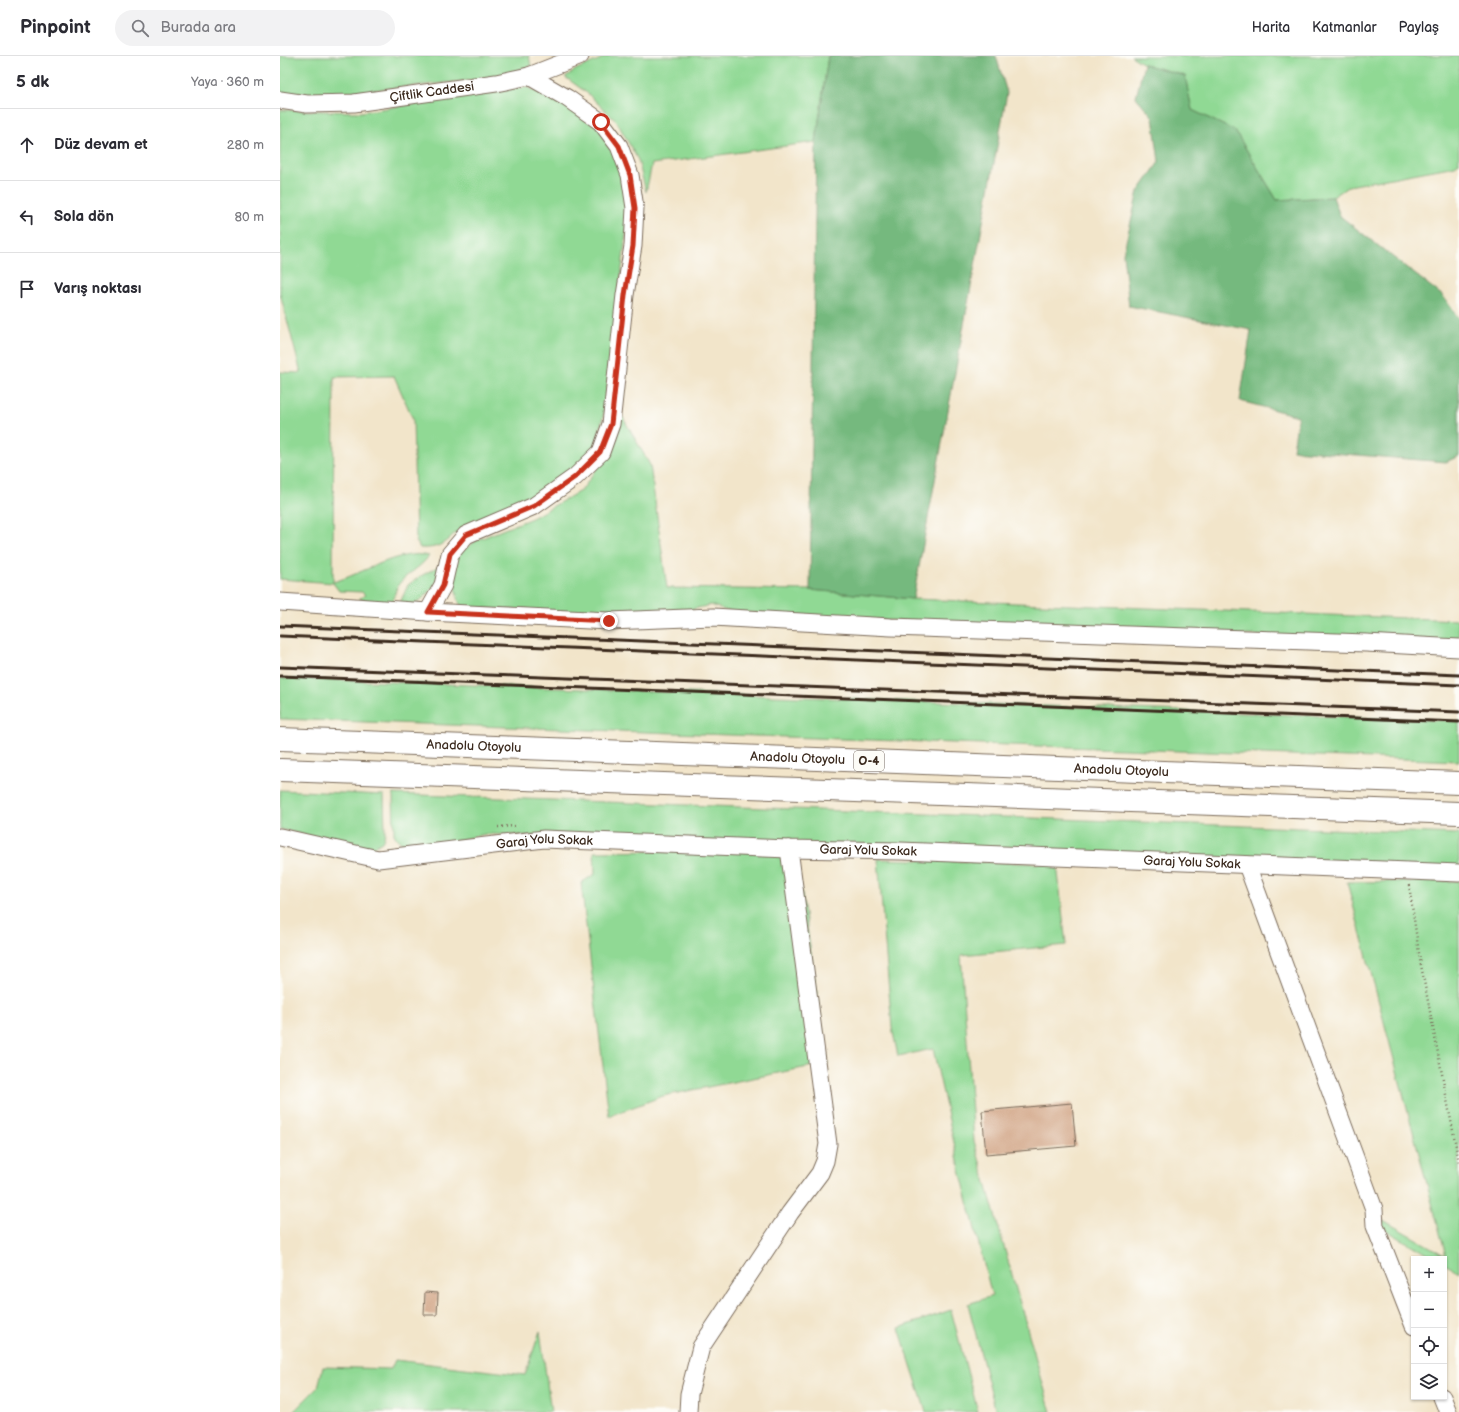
<!DOCTYPE html>
<html lang="tr">
<head>
<meta charset="utf-8">
<style>
	body { margin:0; font-family:"Balsamiq Sans",sans-serif; background:#f2f2f3; color:#2b2b33 }
	.controls { position:absolute; right:12px; bottom:12px; display:grid; overflow:hidden; border-radius:0px; box-shadow:0 1px 3px #0004 }
	.controls button { width:36px; height:36px; display:grid; place-items:center; padding:0; border:0; border-bottom:1px solid #e1e1e2; background:#fff; color:#2b2b33; font:20px sans-serif }
	.stop { position:absolute; width:12px; height:12px; margin:-9px; border:3px solid #c8321e; border-radius:50%; background:#fff }
	.stop.end { background:#c8321e; border-color:#fff; box-shadow:0 1px 4px #0008 }
	.list { margin:0; padding:0; list-style:none }
	h2 { display:flex; justify-content:space-between; align-items:center; height:52px; margin:0; padding:0 16px; font-size:17px }
	h2 small { font-size:13px; font-weight:400; color:#7c7c81 }
	.list li { display:grid; grid-template-columns:26px 1fr auto; gap:12px; align-items:center; box-sizing:border-box; height:72px; padding:0 16px; border-top:1px solid #e1e1e2 }
	.list b { display:block; font-size:15px; white-space:nowrap }
	.list em { font-size:13px; font-style:normal; color:#7c7c81 }
	.icon { flex:none; width:22px; height:22px; fill:none; stroke:currentColor; stroke-width:2; stroke-linecap:round; stroke-linejoin:round }
	.map { position:relative; flex:none; width:1179px; height:1356px; overflow:hidden }
	header { display:flex; align-items:center; gap:24px; box-sizing:border-box; height:56px; padding:0 20px; background:#fff; border-bottom:1px solid #e1e1e2 }
	header strong { font-size:19px }
	nav { display:flex; gap:22px; margin-inline-start:auto; font-size:14px }
	.search { width:280px; height:36px; background:#f2f2f3; display:flex; align-items:center; gap:10px; box-sizing:border-box; padding:0 14px; border-radius:22px; color:#7c7c81; font-size:15px }
	main { display:flex }
	aside { flex:1; background:#fff }
	.map>svg:first-child { display:block }
	.green { fill:#90d994; stroke:#668259 }
	.forest { fill:#74b97e; stroke:#58724e }
	.building { fill:#d1a485 }
	.lines { fill:none; stroke-linecap:round; stroke-linejoin:round }
	.street-casing { stroke:#7b6b5a; stroke-width:19 }
	.highway-casing { stroke:#7b6b5a; stroke-width:24 }
	.path { stroke:#7b6b5a; stroke-width:2.5; stroke-dasharray:1 3; stroke-linecap:butt }
	.street { stroke:#fff; stroke-width:17 }
	.highway { stroke:#fff; stroke-width:22 }
	.rail { stroke:#3b2a1e; stroke-width:3 }
	.route { stroke:#c8321e; stroke-width:5 }
	.labels { text-anchor:middle; dominant-baseline:central; stroke-width:3.5; stroke-linejoin:round; paint-order:stroke }
	.shield { fill:#fdfcf7; stroke:#75695f; stroke-width:1 }
	.shield-label { font-size:12px; font-weight:bold; fill:#3b2a1e }
	.street-label { font-size:13px; fill:#3b2a1e; stroke:#fdfcf7 }
</style>
</head>
<body>
<header>
<strong>Pinpoint</strong>
<div class="search"><svg class="icon" aria-label="search" viewBox="0 0 24 24"><circle cx="10" cy="10" r="6"/><path d="M15 15l6 6"/></svg>Burada ara</div>
<nav><a>Harita</a><a>Katmanlar</a><a>Paylaş</a></nav>
</header>
<main>
<aside>
<h2>5 dk<small>Yaya · 360 m</small></h2>
<ul class="list">
<li><svg class="icon" aria-label="ahead" viewBox="0 0 24 24"><path d="M12 20V5M6 11l6-6 6 6"/></svg><div><b>Düz devam et</b></div><em>280 m</em></li>
<li><svg class="icon" aria-label="left" viewBox="0 0 24 24"><path d="M17 20v-9H6M10 6l-5 5 5 5"/></svg><div><b>Sola dön</b></div><em>80 m</em></li>
<li><svg class="icon" aria-label="arrive" viewBox="0 0 24 24"><path d="M6 21V4h12l-3 4 3 4H6"/></svg><div><b>Varış noktası</b></div></li>
</ul>
</aside>
<div class="map">
<svg width="1179" height="1356" viewBox="0 0 1179 1356">
	<rect width="100%" height="100%" fill="#fdfcf7"/>
	<filter id="ink" filterUnits="userSpaceOnUse"><feTurbulence type="fractalNoise" baseFrequency=".025" numOctaves="2"/><feDisplacementMap in="SourceGraphic" scale="8" xChannelSelector="R" yChannelSelector="G"/><feConvolveMatrix kernelMatrix="1 2 1 2 8 2 1 2 1" color-interpolation-filters="sRGB"/></filter>
	<filter id="wash" filterUnits="userSpaceOnUse"><feTurbulence type="fractalNoise" baseFrequency=".012" numOctaves="4" result="noise"/><feDisplacementMap in="SourceGraphic" scale="16" xChannelSelector="R" yChannelSelector="G"/><feGaussianBlur stdDeviation="0.9" result="paint"/><feColorMatrix in="noise" values="0 0 0 0 0 0 0 0 0 0 0 0 0 0 0 0 0 1.4 0 .05"/><feComposite in="paint" operator="in"/></filter>
	<g filter="url(#wash)">
		<rect width="100%" height="100%" fill="#f2e5ca"/>
		<path class="green" d="M0,0h249l2,10 -36,12 -215,21z
			M328,0h220l-12,86 -164,22 -6,28 -8,-32 -21,-38 -30,-29 -22,-16 12,-8z
			M851,0h328v107l-4,3 -106,20 -16,11 -56,3 -42,-69 -43,-21 -7,-34 -41,-12z
			M246,31l33,13 47,30 24,70 -15,128 -12,89 -8,32 -20,22 -38,23 -83,40c-11,11 -18,15 -34,14l-4,-7 -3,-122 -19,-43 -60,1 -1,205c28,-7 66,-34 96,-26 -16,21 -34,18 -36,49l-34,-6 6,-4 -3,-3 -23,-1 -6,-8 -53,-4v-207l21,1 -21,-80v-183l81,2z
			M342,360l28,49 17,123 143,2 103,9 546,21v24l-646,-27 -86,-6 -16,-6 -53,12 -197,-10c-7,-17 -9,-33 -6,-51l22,-16 55,-22 50,-28 21,-31z
			M159,510l3,8c-11,16 -14,23 -32,32l-10,-3 8,-18 11,-8z
			M0,622l1179,43v40l-1179,-42z
			M0,734l104,5 1,37 -1,6 -2,4 -10,6h-14l-78,-19z
			M113,738l1066,40v35l-973,-35 -68,15 -14,-4 -7,-6 -3,-5z
			M453,794l46,5 18,7 31,201 -165,33 -54,20 -28,-233 14,-9 -1,-22z
			M598,803l179,5 9,81 -105,10 13,186 77,271h-55l-28,-108 24,-8 -31,-122 -28,-125 -35,7 -6,-28z
			M1179,825v392l-15,-9v-5h-9l-54,-32 2,-7 63,36 -99,-374z
			M671,1254l27,102h-52l-27,-84z
			M260,1275l11,81h-258l25,-25 5,-20 68,2 4,-9 130,15z"/>
		<path class="forest" d="M548,0h168l11,37 -94,506 -103,-9 6,-448z
			M864,8l41,12 7,34 43,21 42,69 56,-3 7,19 103,80 16,23v137l-13,6 -153,-12 5,-34 -58,-15 11,-71 -122,-24 -6,-52 15,-62 21,-30 -6,-45 -17,-20z"/>
		<g id="blocks">
			<path class="building" d="M792,1047l4,43 -90,8 -4,-43z
				M145,1236l13,1 -1,22h-13z"/>
		</g>
	</g>
	<g filter="url(#ink)">
		<use href="#blocks" fill-opacity="0" stroke="#7b6b5a" stroke-width="1"/>
		<g class="lines">
			<g class="street-casing">
				<g id="street">
					<path id="s1" d="M0,44l27,4 47,-1 142,-20 33,-7 51,-20"/>
					<path d="M0,546l148,10 181,9 104,-4 178,10 475,16 93,5"/>
					<path d="M148,556l15,-27 7,-31 16,-19 68,-29 41,-29 26,-25 10,-28 14,-129 8,-49 2,-38 -5,-33 -11,-29 -18,-24 -34,-24 -38,-22"/>
					<path id="s2" d="M0,781l98,22 166,-20 245,10 111,2 559,22"/>
					<path d="M967,809l127,344 1,17 39,100"/>
					<path d="M1162,1341l6,15"/>
					<path d="M408,1356l1,-18 12,-47 89,-134 30,-40 5,-12 3,-17 -39,-295"/>
				</g>
			</g>
			<g class="highway-casing">
				<g id="highway">
					<path id="s3" d="M0,683l1179,44"/>
					<path d="M0,714l1179,43"/>
				</g>
			</g>
			<path class="path" d="M218,771l19,-1
				M1129,829l11,75 39,202"/>
			<use href="#street" class="street"/>
			<use href="#highway" class="highway"/>
			<path class="rail" d="M0,570l1179,49
				M0,580l1179,49
				M0,611l1179,45
				M0,620l1179,46"/>
		</g>
	</g>
	<g class="lines" filter="url(#ink)">
		<path class="route" d="M321,66l18,24 11,29 5,33 -2,38 -8,49 -14,129 -11,28 -25,25 -41,29 -68,29 -16,19 -7,31 -15,27 181,9"/>
	</g>
	<g class="labels">
		<rect class="shield" x="574" y="695" width="30" height="20" rx="3"/>
		<g class="shield-label">
			<text x="589" y="705">O-4</text>
		</g>
		<g class="street-label">
			<text stroke="none"><textPath href="#s1" startOffset="153">Çiftlik Caddesi</textPath></text>
			<text stroke="none"><textPath href="#s3" startOffset="194">Anadolu Otoyolu</textPath></text>
			<text stroke="none"><textPath href="#s3" startOffset="518">Anadolu Otoyolu</textPath></text>
			<text stroke="none"><textPath href="#s3" startOffset="842">Anadolu Otoyolu</textPath></text>
			<text stroke="none"><textPath href="#s2" startOffset="268">Garaj Yolu Sokak</textPath></text>
			<text stroke="none"><textPath href="#s2" startOffset="592">Garaj Yolu Sokak</textPath></text>
			<text stroke="none"><textPath href="#s2" startOffset="916">Garaj Yolu Sokak</textPath></text>
		</g>
	</g>
</svg>
<div class="controls">
<button>+</button>
<button>−</button>
<button><svg class="icon" aria-label="locate" viewBox="0 0 24 24"><circle cx="12" cy="12" r="6"/><path d="M12 2v4M12 18v4M2 12h4M18 12h4"/></svg></button>
<button><svg class="icon" aria-label="layers" viewBox="0 0 24 24"><path d="M12 4l9 5-9 5-9-5zM3 14l9 5 9-5"/></svg></button>
</div>
<div class="stop" style="left:321px;top:66px"></div>
<div class="stop end" style="left:329px;top:565px"></div>
</div>
</main>
</body>
</html>
